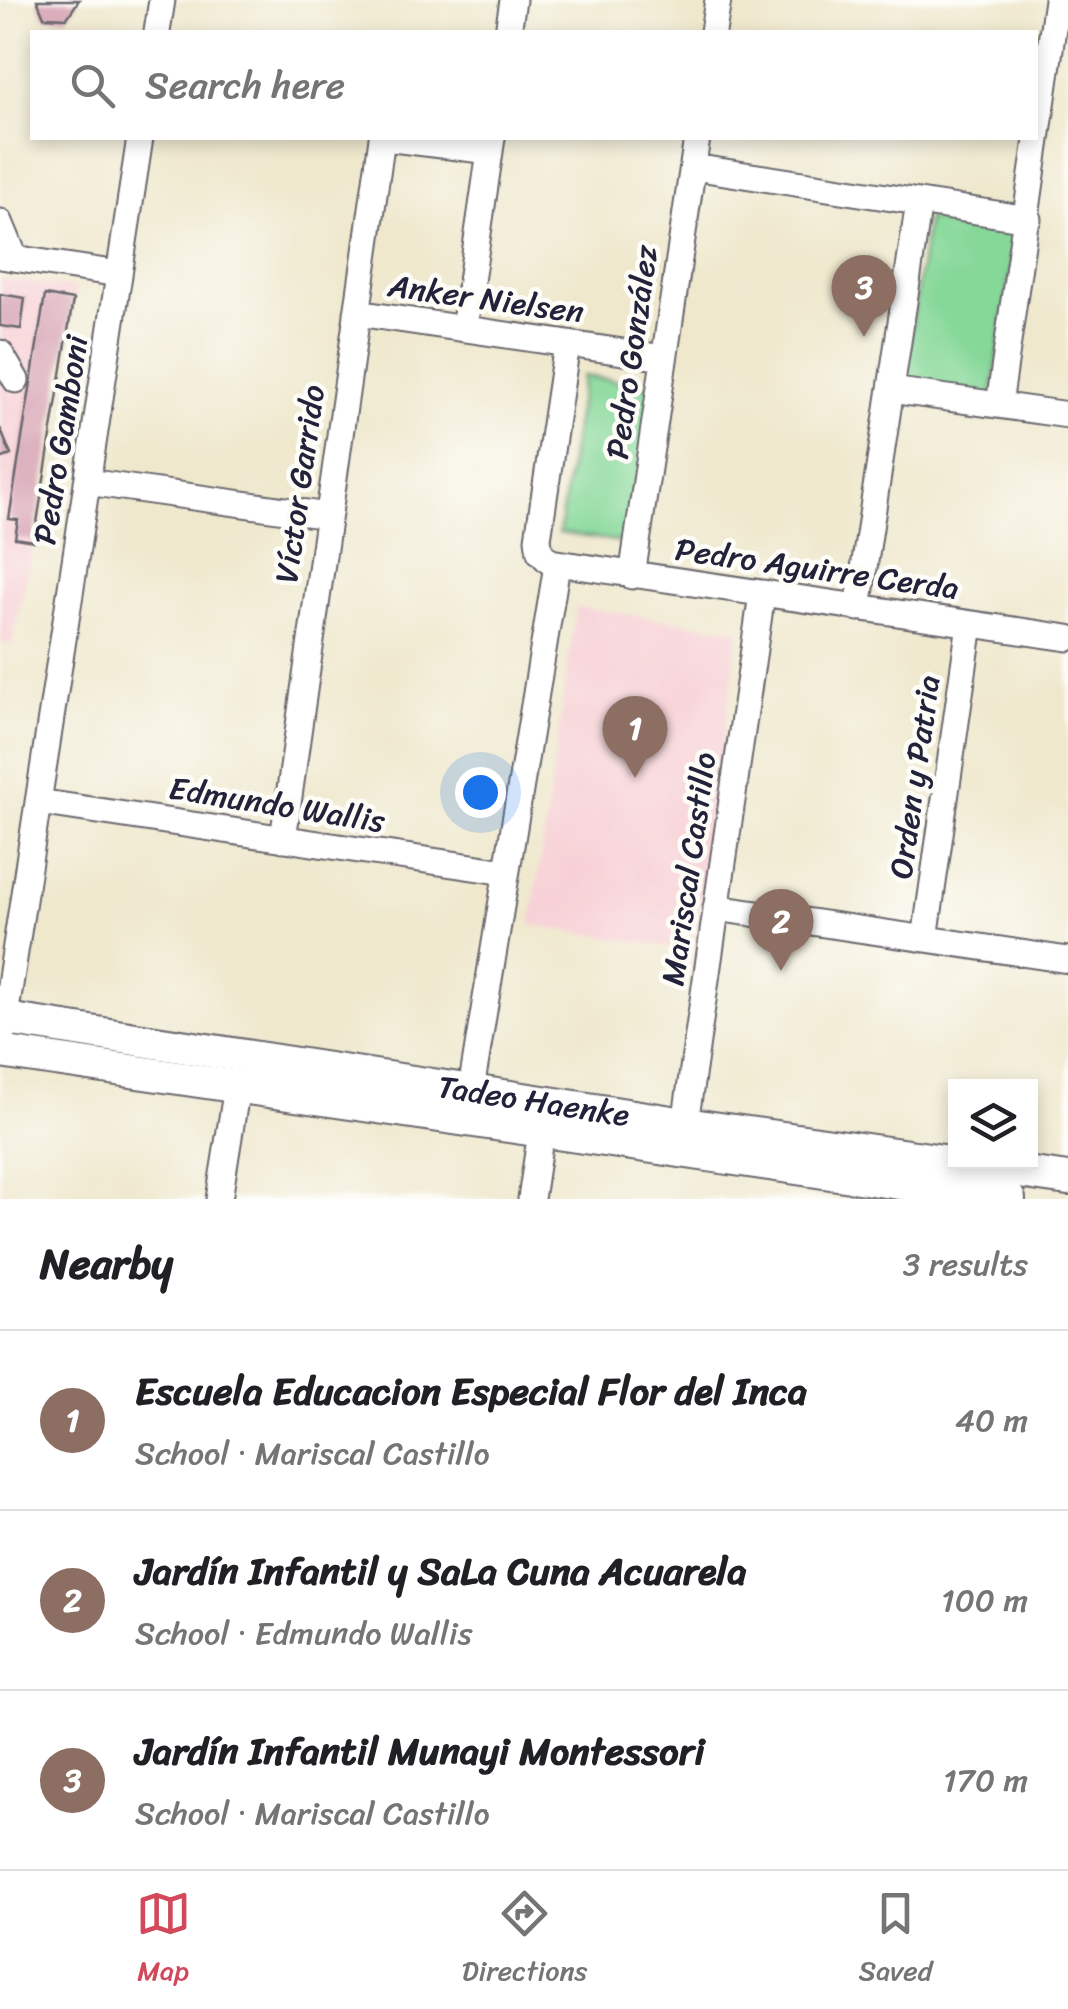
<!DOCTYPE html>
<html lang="en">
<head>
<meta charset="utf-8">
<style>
	body { margin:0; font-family:Sriracha,sans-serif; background:#f6f6f6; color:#202124 }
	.controls { position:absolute; right:30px; bottom:30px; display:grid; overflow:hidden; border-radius:0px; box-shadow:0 5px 15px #0003 }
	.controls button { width:90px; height:90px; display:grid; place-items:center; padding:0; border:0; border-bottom:2px solid #e0e0e0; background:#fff; color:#202124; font:50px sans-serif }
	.you { position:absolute; left:480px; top:792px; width:35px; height:35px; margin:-25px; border:8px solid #fff; border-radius:50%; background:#1a73e8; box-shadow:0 0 0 15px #1a73e833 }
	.badge { display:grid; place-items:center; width:65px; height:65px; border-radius:50%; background:#d1495b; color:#fff; font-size:32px; font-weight:700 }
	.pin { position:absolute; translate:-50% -82px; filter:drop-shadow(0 2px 5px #0008) }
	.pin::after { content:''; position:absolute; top:52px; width:35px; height:30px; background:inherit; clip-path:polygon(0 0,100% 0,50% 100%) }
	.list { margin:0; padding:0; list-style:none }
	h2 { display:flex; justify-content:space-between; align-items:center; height:130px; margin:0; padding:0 40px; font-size:42px }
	h2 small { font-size:32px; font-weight:400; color:#757577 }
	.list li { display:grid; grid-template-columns:65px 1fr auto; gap:30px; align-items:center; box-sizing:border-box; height:180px; padding:0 40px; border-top:2px solid #e0e0e0 }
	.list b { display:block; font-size:38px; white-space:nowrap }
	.list p { margin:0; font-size:32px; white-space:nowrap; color:#757577 }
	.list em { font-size:32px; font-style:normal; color:#757577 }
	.icon { flex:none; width:55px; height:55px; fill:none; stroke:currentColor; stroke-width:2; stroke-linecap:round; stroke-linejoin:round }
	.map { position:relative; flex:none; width:1068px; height:1199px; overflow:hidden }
	.search { position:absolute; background:#fff; box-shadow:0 5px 15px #0003; left:30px; right:30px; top:30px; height:110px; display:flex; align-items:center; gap:25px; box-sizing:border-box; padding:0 35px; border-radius:0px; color:#757577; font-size:38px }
	.sheet { height:670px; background:#fff }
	nav { display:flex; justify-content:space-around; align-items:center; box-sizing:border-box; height:140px; border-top:2px solid #e0e0e0; background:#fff; font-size:28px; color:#757577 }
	nav a { display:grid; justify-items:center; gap:5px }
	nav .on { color:#d1495b }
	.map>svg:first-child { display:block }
	.built { fill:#f7cfd5 }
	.green { fill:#86d899; stroke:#547d6a; stroke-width:2.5 }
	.building { fill:#d39aad }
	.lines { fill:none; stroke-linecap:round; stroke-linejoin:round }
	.minor-casing { stroke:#6a676e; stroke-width:29 }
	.major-casing { stroke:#6a676e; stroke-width:36 }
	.minor { stroke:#fff; stroke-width:25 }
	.major { stroke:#fff; stroke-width:32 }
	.labels { text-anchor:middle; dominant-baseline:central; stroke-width:9; stroke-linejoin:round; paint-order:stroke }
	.street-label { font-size:32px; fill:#22223b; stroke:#fdfcf7 }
</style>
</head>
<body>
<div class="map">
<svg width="1068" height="1199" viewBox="0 0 1068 1199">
	<rect width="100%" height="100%" fill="#fdfcf7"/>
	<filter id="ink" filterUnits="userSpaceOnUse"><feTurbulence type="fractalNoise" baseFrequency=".01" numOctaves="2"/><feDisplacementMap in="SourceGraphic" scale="20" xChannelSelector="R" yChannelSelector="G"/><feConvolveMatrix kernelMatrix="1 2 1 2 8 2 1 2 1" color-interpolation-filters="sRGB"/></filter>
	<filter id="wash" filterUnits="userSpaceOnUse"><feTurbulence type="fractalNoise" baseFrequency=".0048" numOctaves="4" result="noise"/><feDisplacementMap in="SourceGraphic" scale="40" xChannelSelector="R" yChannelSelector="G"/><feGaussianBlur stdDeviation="2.25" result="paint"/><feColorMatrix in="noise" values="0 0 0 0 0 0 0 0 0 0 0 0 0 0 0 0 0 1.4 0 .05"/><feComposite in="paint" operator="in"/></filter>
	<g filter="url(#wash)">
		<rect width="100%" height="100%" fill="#efe8cd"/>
		<path class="built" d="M0,279l78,9 -5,12 -39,241 -22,103 -12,-1z
			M576,607l163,23 -45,321 -163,-26z"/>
		<path class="green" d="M927,219l89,13 -24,163 -88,-12z
			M583,376l70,10 -24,157 -70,-10z"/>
		<g id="blocks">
			<path class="building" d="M37,0h42l-12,18 -23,-1z
				M0,294l25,4 -4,31 -21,-3z
				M45,295l28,5 -39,241 -19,-3 3,-18 -9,-1z
				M0,428l11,27 -11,4z"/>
		</g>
	</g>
	<g filter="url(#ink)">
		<use href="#blocks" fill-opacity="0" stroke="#6a676e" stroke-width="2.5"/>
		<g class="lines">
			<g class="minor-casing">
				<path id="minor" d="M157,32l5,-32
					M508,32l5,-32
					M713,32l5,-32
					M385,138l105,13
					M693,167l335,52
					M0,222l15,36
					M0,256l119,18
					M357,313l307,45
					M464,329l28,-191
					M567,344l-29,195 2,13 10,10 518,76
					M0,353l16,27
					M891,390l177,25
					M999,405l58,-405
					M87,482l241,34
					M632,576l65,-438
					M858,608l61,-406
					M38,802l468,70
					M283,839l99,-701
					M716,908l352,52
					M925,939l45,-315
					M2,1037l138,-899
					M468,1108l89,-543
					M683,1138l79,-544
					M219,1199l18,-112
					M531,1199l10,-67"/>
			</g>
			<g class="major-casing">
				<g id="major">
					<path id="s1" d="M0,1018l685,106 383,55"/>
					<path d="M0,1052l1009,147"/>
				</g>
			</g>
			<use href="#minor" class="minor"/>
			<use href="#major" class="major"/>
		</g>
	</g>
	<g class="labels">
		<g class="street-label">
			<text transform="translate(486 299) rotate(8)">Anker Nielsen</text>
			<text transform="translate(632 352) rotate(-82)">Pedro González</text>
			<text transform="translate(61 440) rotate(-81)">Pedro Gamboni</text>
			<text transform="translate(300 484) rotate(-82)">Víctor Garrido</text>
			<text transform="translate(817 569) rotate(8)">Pedro Aguirre Cerda</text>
			<text transform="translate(915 777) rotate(-82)">Orden y Patria</text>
			<text transform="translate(277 805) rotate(9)">Edmundo Wallis</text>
			<text transform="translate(689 869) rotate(-82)">Mariscal Castillo</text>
			<text stroke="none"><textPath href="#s1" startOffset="540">Tadeo Haenke</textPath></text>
		</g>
	</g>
</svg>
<div class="controls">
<button><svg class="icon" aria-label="layers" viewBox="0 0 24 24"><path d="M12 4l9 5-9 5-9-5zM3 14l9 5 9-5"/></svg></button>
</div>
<div class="you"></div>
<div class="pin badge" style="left:635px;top:778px;background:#8d6e63">1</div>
<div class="pin badge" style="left:781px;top:971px;background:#8d6e63">2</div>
<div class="pin badge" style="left:864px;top:337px;background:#8d6e63">3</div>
<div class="search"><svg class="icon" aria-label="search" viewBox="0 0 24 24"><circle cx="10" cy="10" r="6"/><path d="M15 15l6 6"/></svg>Search here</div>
</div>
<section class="sheet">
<h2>Nearby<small>3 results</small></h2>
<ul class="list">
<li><span class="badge" style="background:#8d6e63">1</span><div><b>Escuela Educacion Especial Flor del Inca</b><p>School · Mariscal Castillo</p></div><em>40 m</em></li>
<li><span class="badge" style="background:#8d6e63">2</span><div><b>Jardín Infantil y SaLa Cuna Acuarela</b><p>School · Edmundo Wallis</p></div><em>100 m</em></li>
<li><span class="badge" style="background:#8d6e63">3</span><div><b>Jardín Infantil Munayi Montessori</b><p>School · Mariscal Castillo</p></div><em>170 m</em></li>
</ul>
</section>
<nav>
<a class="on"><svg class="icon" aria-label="map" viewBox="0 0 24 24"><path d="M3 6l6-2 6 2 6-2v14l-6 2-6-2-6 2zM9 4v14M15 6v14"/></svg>Map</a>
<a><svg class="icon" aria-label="directions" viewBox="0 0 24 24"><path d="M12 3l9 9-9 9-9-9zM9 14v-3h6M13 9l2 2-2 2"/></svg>Directions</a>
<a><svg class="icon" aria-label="saved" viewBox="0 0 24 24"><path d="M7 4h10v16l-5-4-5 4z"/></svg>Saved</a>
</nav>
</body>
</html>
